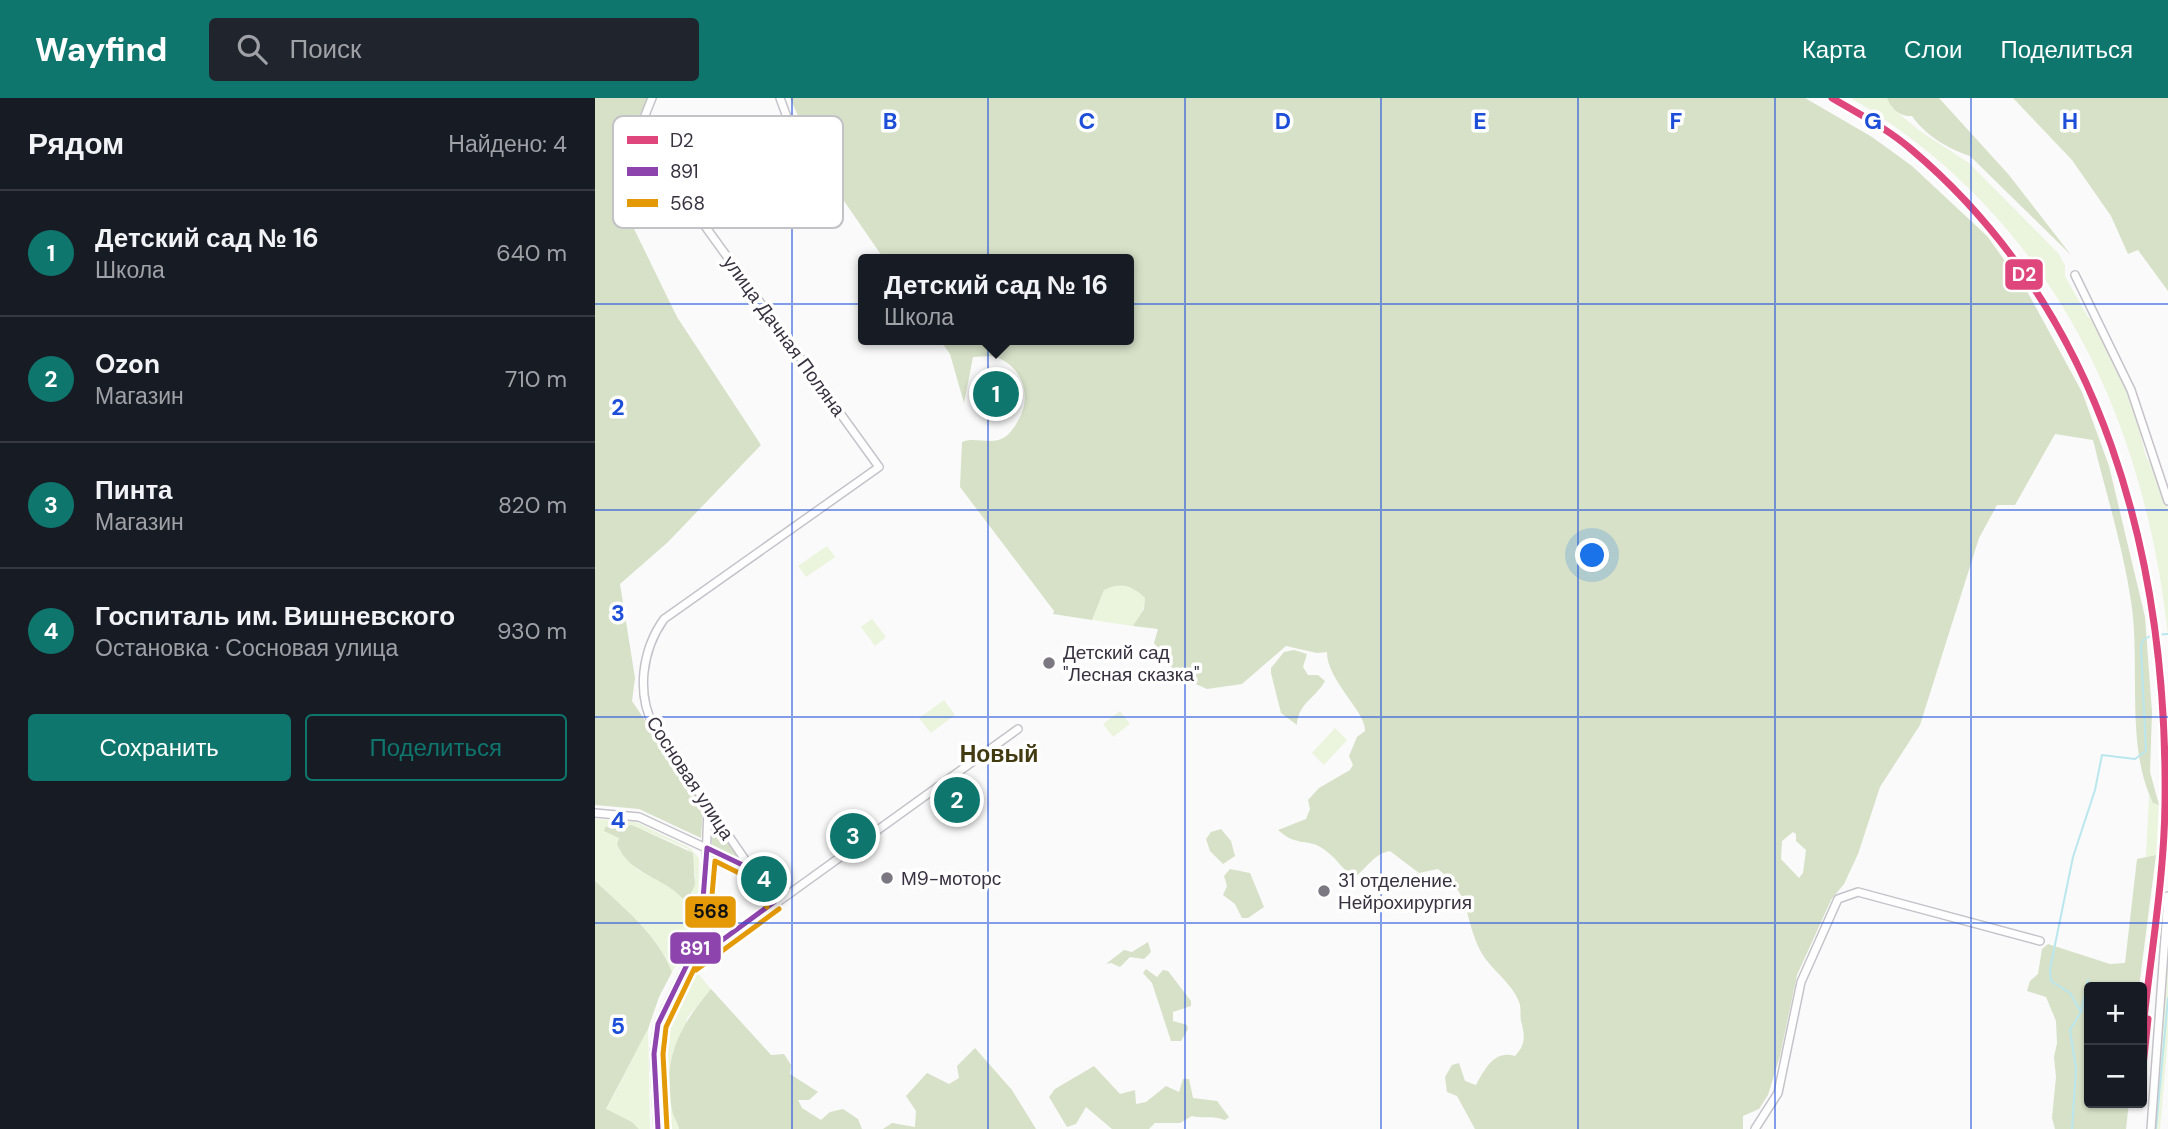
<!DOCTYPE html>
<html lang="ru">
<head>
<meta charset="utf-8">
<style>
	body { margin:0; font-family:"DM Sans",sans-serif; background:#20242c; color:#f1f3f6 }
	.controls { position:absolute; right:21px; bottom:21px; display:grid; overflow:hidden; border-radius:7px; box-shadow:0 2px 5px #0004 }
	.controls button { width:63px; height:63px; display:grid; place-items:center; padding:0; border:0; border-bottom:2px solid #363941; background:#171b24; color:#f1f3f6; font:35px sans-serif }
	.you { position:absolute; left:998px; top:458px; width:24px; height:24px; margin:-18px; border:5px solid #fff; border-radius:50%; background:#1a73e8; box-shadow:0 0 0 10px #1a73e833 }
	.badge { display:grid; place-items:center; width:46px; height:46px; border-radius:50%; background:#0f766e; color:#fff; font-size:23px; font-weight:700 }
	.pin { position:absolute; translate:-50% -50%; border:4px solid #fff; box-shadow:0 2px 7px #0006 }
	.popup { position:absolute; left:263px; top:156px; width:276px; height:91px; box-sizing:border-box; display:grid; place-content:center; border-radius:7px; background:#171b24; filter:drop-shadow(0 2px 5px #0005); font-size:23px; white-space:nowrap; color:#9ea1a6 }
	.popup b { font-size:26px; color:#f1f3f6 }
	.popup::after { content:''; position:absolute; left:50%; top:100%; margin-left:-14px; border:14px solid transparent; border-top-color:#171b24 }
	.list { margin:0; padding:0; list-style:none }
	h2 { display:flex; justify-content:space-between; align-items:center; height:91px; margin:0; padding:0 28px; font-size:30px }
	h2 small { font-size:23px; font-weight:400; color:#9ea1a6 }
	.list li { display:grid; grid-template-columns:46px 1fr auto; gap:21px; align-items:center; box-sizing:border-box; height:126px; padding:0 28px; border-top:2px solid #363941 }
	.list b { display:block; font-size:26px; white-space:nowrap }
	.list p { margin:0; font-size:23px; white-space:nowrap; color:#9ea1a6 }
	.list em { font-size:23px; font-style:normal; color:#9ea1a6 }
	.actions { display:flex; gap:14px; padding:21px 28px }
	.actions a { flex:1; padding:16px 0; border:2px solid #0f766e; border-radius:7px; text-align:center; font-size:24px; color:#0f766e }
	.actions .main { background:#0f766e; color:#fff }
	.icon { flex:none; width:38px; height:38px; fill:none; stroke:currentColor; stroke-width:2; stroke-linecap:round; stroke-linejoin:round }
	.map { position:relative; flex:none; width:1573px; height:1031px; overflow:hidden }
	header { display:flex; align-items:center; gap:42px; box-sizing:border-box; height:98px; padding:0 35px; background:#0f766e; color:#fff }
	header strong { font-size:33px }
	nav { display:flex; gap:38px; margin-inline-start:auto; font-size:24px }
	.search { width:490px; height:63px; background:#20242c; display:flex; align-items:center; gap:18px; box-sizing:border-box; padding:0 24px; border-radius:7px; color:#9ea1a6; font-size:26px }
	main { display:flex }
	aside { flex:1; background:#171b24 }
	.map>svg:first-child { display:block }
	.green { fill:#ebf4dd; fill-rule:evenodd }
	.forest { fill:#d6e1c7; fill-rule:evenodd }
	.lines { fill:none; stroke-linecap:round; stroke-linejoin:round }
	.stream { stroke:#bae7ee; stroke-width:2 }
	.street-casing { stroke:#c5c3c9; stroke-width:10 }
	.street { stroke:#fefefe; stroke-width:7 }
	.bus-1-casing { stroke:#fff; stroke-width:10 }
	.bus-2-casing { stroke:#fff; stroke-width:10 }
	.bus-1 { stroke:#8e44ad; stroke-width:5 }
	.bus-2 { stroke:#e49a06; stroke-width:5 }
	.rail-1-casing { stroke:#fff; stroke-width:12 }
	.rail-1 { stroke:#df477c; stroke-width:7 }
	.grid { fill:none; stroke:#1d4ed8; stroke-width:2; stroke-opacity:0.55 }
	.poi-dot { fill:#7c7881; stroke:#fff; stroke-width:2.5 }
	.labels { text-anchor:middle; dominant-baseline:central; stroke-width:7; stroke-linejoin:round; paint-order:stroke }
	.street-label { font-size:19px; fill:#383240; stroke:#fff }
	.poi-label { font-size:19px; fill:#383240; stroke:#fff; text-anchor:start }
	.quarter-label { font-size:23px; font-weight:bold; fill:#423a10; stroke:#fff }
	.key { fill:#fff; stroke:#c3c2c6; stroke-width:2 }
	.key-label { font-size:19px; fill:#383240 }
	.grid-label { font-size:23px; text-anchor:middle; font-weight:bold; fill:#1d4ed8; stroke:#fff; stroke-width:7; stroke-linejoin:round; paint-order:stroke }
	.line-badge { stroke:#fff; stroke-width:2.5 }
	.badge-label { font-size:19px; text-anchor:middle; font-weight:bold; fill:#fff }
	.pale-badge-label { font-size:19px; text-anchor:middle; font-weight:bold; fill:#111 }
</style>
</head>
<body>
<header>
<strong>Wayfind</strong>
<div class="search"><svg class="icon" aria-label="search" viewBox="0 0 24 24"><circle cx="10" cy="10" r="6"/><path d="M15 15l6 6"/></svg>Поиск</div>
<nav><a>Карта</a><a>Слои</a><a>Поделиться</a></nav>
</header>
<main>
<aside>
<h2>Рядом<small>Найдено: 4</small></h2>
<ul class="list">
<li><span class="badge">1</span><div><b>Детский сад № 16</b><p>Школа</p></div><em>640 m</em></li>
<li><span class="badge">2</span><div><b>Ozon</b><p>Магазин</p></div><em>710 m</em></li>
<li><span class="badge">3</span><div><b>Пинта</b><p>Магазин</p></div><em>820 m</em></li>
<li><span class="badge">4</span><div><b>Госпиталь им. Вишневского</b><p>Остановка · Сосновая улица</p></div><em>930 m</em></li>
</ul>
<div class="actions"><a class="main">Сохранить</a><a>Поделиться</a></div>
</aside>
<div class="map">
<svg width="1573" height="1031" viewBox="0 0 1573 1031">
	<rect width="100%" height="100%" fill="#fafafa"/>
	<path class="green" d="M1256,0h36l5,10 28,23 49,32 89,90 7,12v11l23,41 7,4 35,71 16,65 11,18 11,34v127c-24,-224 -119,-420 -317,-538z
		M232,448l8,11 -29,20 -8,-11z
		M523,486l14,3 13,11c-1,11 -4,21 -12,28l-41,-6 12,-30z
		M277,521l14,18 -11,9 -14,-19z
		M349,602l11,15 -24,18 -12,-15z
		M525,613l10,13 -17,13 -10,-13z
		M740,630l12,12 -23,25 -12,-12z
		M1554,697l4,8 6,2 -3,50 -10,2z
		M0,721l41,3 54,26 9,10 -1,74 -26,40c-15,-38 -48,-64 -77,-91zM37,727l56,24c8,23 13,30 -5,50l-9,-11 -36,-18 -19,-20v-12l-6,-4 -2,-8z
		M1573,839v100l-8,92h-7z
		M99,871l17,20 -24,29 -13,98 5,13h-18l-2,-23 8,-1 -1,-9h-6c-3,-54 2,-82 34,-127z
		M53,931l2,100h-11l-7,-7 -26,-12z"/>
	<path class="forest" d="M0,0h56l-31,102 57,117 84,128 -93,97 -48,42 15,94 -3,23 71,106 -2,31 -62,-29 -44,-4z
		M195,0h1015l67,39 40,29 75,70 41,57 54,99 27,74 36,151 7,95 -2,60 9,33 -6,-2c-28,-56 -12,-140 -22,-202 -8,-54 -25,-108 -38,-161l-38,-6 -40,71h-18l-18,33 -59,187 -40,62 -22,67 -14,30 -13,16 -34,75 -17,81 -12,39 -9,14 -16,7v13h-268l-18,-33 -10,-4 -2,-15 7,-12 7,-2 6,18 11,4c9,-16 18,-35 39,-29 11,-11 10,-21 6,-35 -1,-5 0,-11 -1,-16 -5,-20 -29,-35 -39,-53 -18,-35 -8,-55 -43,-83l-19,4 -29,-22c-16,2 -24,19 -37,27 -10,-9 -17,-20 -28,-28 -17,-13 -27,-2 -47,-20l28,-11 4,-10 -2,-9 11,-12 31,-18 3,-5 -4,-9 8,-19 8,-6c2,-18 -39,-52 -38,-79l-10,1 -31,-7 -44,38 -35,5 -29,-13 -24,-33 4,-14 -25,-3 11,-17 1,-11c-14,-13 -23,-16 -41,-8l-12,30 -39,-6 1,-3 -94,-124 2,-45c13,-6 29,4 43,-5 6,-4 12,-14 16,-22 10,-22 0,-49 -25,-58 -6,-2 -16,0 -23,0l-9,46 -14,-49 -10,-14h189v-81h-245l-62,-90zM1198,734l3,2v7l10,9 -3,23 -4,5 -18,-19 1,-18z
		M1292,0h52l70,77 62,80 -101,-99c-22,-7 -46,-22 -58,-40 -12,1 -21,-7 -25,-18z
		M1418,0h155v193l-30,-41 -10,4 -17,-38 -39,-56z
		M699,552l13,4 -4,13 5,8h10l7,6c-10,18 -27,22 -28,44l-16,-12 -10,-40v-5l13,-16z
		M116,716l29,45 -28,-14z
		M37,727l61,28 2,32 -6,12 -6,2c-19,-22 -55,-25 -66,-55l2,-6 -15,-7 1,-4z
		M626,731l10,12 4,15 -12,8 -13,-13 -4,-12 5,-7z
		M1561,757l-17,132h-50v116h40l-3,26h-71l-3,-11 4,-41 -2,-20 3,-14 -1,-22 -10,-24 -19,-6 3,-10 8,-7 4,-25 6,-5 62,20 15,-1 12,-104z
		M635,771l20,4 14,34 -16,11h-6l-7,-14 -12,-9 4,-9 -3,-10z
		M0,783c29,27 62,53 77,91l-13,25 -11,32 -42,80 26,13 7,7h-44z
		M553,844l3,10 -7,7 -14,-2 -10,10 -9,-4 -5,1 18,-14 8,2z
		M551,871l11,8 6,-7 5,1 23,30v5l-18,6v9l14,4 1,4 -7,12h-10l-19,-58 -9,-10z
		M116,891l60,66 13,-1 7,11 -1,9 28,18 -9,8h-11l4,8 19,12 9,-8 13,-3 15,10 4,10h-183c-1,-5 -4,-10 -6,-15 -12,-53 5,-86 38,-125z
		M380,950l37,42 24,39h-153l9,-6 23,4 1,-16 -10,-15 21,-23 22,11 10,-6 -2,-12z
		M499,968l26,28 15,-4 1,14 10,-2 20,-16 13,6 4,-13h6l4,19 24,3 12,16 -4,3c-14,-5 -21,-1 -33,-4l-12,7h-25l-6,6h-37l-26,-22 -10,17 -9,3 -18,-30 6,-8z"/>
	<g class="lines">
		<path class="stream" d="M1486,914l-11,-19 -19,-12 -1,-12 23,-112 22,-67 7,-35 33,4 11,-8 -5,-104 2,-7 9,-5 16,-1
			M1477,1031l4,-60 -6,-39 11,-18 7,-32
			M1561,1031l12,-131"/>
		<g class="street-casing">
			<path id="street" d="M57,0l-8,20 54,74 -1,23 182,252 -215,152c-22,31 -28,74 -10,108l120,175
				M185,0l15,41
				M1480,177l56,115 37,111
				M0,715l44,4 110,51
				M94,868l329,-237
				M63,1031l-4,-75 4,-30 42,-86 4,-24 4,-106
				M1160,1031l23,-36 23,-111 37,-83 20,-7 182,49
				M1556,1031l17,-233"/>
		</g>
		<use href="#street" class="street"/>
		<g class="bus-1-casing">
			<path id="bus-1" d="M96,865l83,-61
				M63,1031l-4,-75 4,-30 42,-86 7,-90 42,20 25,34"/>
		</g>
		<g class="bus-2-casing">
			<path id="bus-2" d="M101,872l83,-61
				M72,1031l-4,-75 3,-27 42,-87 7,-79 28,14 24,32"/>
		</g>
		<use href="#bus-1" class="bus-1"/>
		<use href="#bus-2" class="bus-2"/>
		<g class="rail-1-casing">
			<path id="rail-1" d="M1237,0c27,16 56,31 80,52 192,163 256,410 253,654 -1,77 -15,155 -23,232
				M1547,977l6,-56"/>
		</g>
		<use href="#rail-1" class="rail-1"/>
	</g>
	<path class="grid" d="M197,0v1031M393,0v1031M590,0v1031M786,0v1031M983,0v1031M1180,0v1031M1376,0v1031M0,206h1573M0,412h1573M0,619h1573M0,825h1573"/>
	<g class="poi-dot">
		<circle cx="454" cy="565" r="7"/>
		<circle cx="292" cy="780" r="7"/>
		<circle cx="729" cy="793" r="7"/>
	</g>
	<g class="labels">
		<g class="street-label">
			<text transform="translate(189 238) rotate(54)">улица Дачная Поляна</text>
			<text transform="translate(95 680) rotate(57)">Сосновая улица</text>
		</g>
		<g class="poi-label">
			<text x="468" y="554">Детский сад<tspan x="468" dy="22">"Лесная сказка"</tspan></text>
			<text x="306" y="780">М9-моторс</text>
			<text x="743" y="782">31 отделение.<tspan x="743" dy="22">Нейрохирургия</tspan></text>
		</g>
		<g class="quarter-label">
			<text x="404" y="656">Новый</text>
		</g>
	</g>
	<rect x="18" y="18" width="230" height="112" rx="10" class="key"/>
	<rect x="32" y="38" width="31" height="8" fill="#df477c"/>
	<rect x="32" y="69" width="31" height="9" fill="#8e44ad"/>
	<rect x="32" y="101" width="31" height="8" fill="#e49a06"/>
	<g class="key-label">
		<text x="75" y="49">D2</text>
		<text x="75" y="80">891</text>
		<text x="75" y="112">568</text>
	</g>
	<g class="grid-label">
		<text x="295" y="31">B</text>
		<text x="492" y="31">C</text>
		<text x="688" y="31">D</text>
		<text x="885" y="31">E</text>
		<text x="1081" y="31">F</text>
		<text x="1278" y="31">G</text>
		<text x="1475" y="31">H</text>
		<text x="23" y="317">2</text>
		<text x="23" y="523">3</text>
		<text x="23" y="730">4</text>
		<text x="23" y="936">5</text>
	</g>
	<g class="line-badge">
		<rect x="1409" y="160" width="40" height="33" rx="7" fill="#df477c"/>
		<rect x="89" y="797" width="53" height="34" rx="7" fill="#e49a06"/>
		<rect x="74" y="833" width="53" height="34" rx="7" fill="#8e44ad"/>
	</g>
	<g class="badge-label">
		<text x="1429" y="183">D2</text>
		<text x="100" y="857">891</text>
	</g>
	<g class="pale-badge-label">
		<text x="116" y="820">568</text>
	</g>
</svg>
<div class="controls">
<button>+</button>
<button>−</button>
</div>
<div class="you"></div>
<div class="pin badge" style="left:401px;top:296px">1</div>
<div class="popup"><b>Детский сад № 16</b>Школа</div>
<div class="pin badge" style="left:362px;top:702px">2</div>
<div class="pin badge" style="left:258px;top:738px">3</div>
<div class="pin badge" style="left:169px;top:781px">4</div>
</div>
</main>
</body>
</html>
